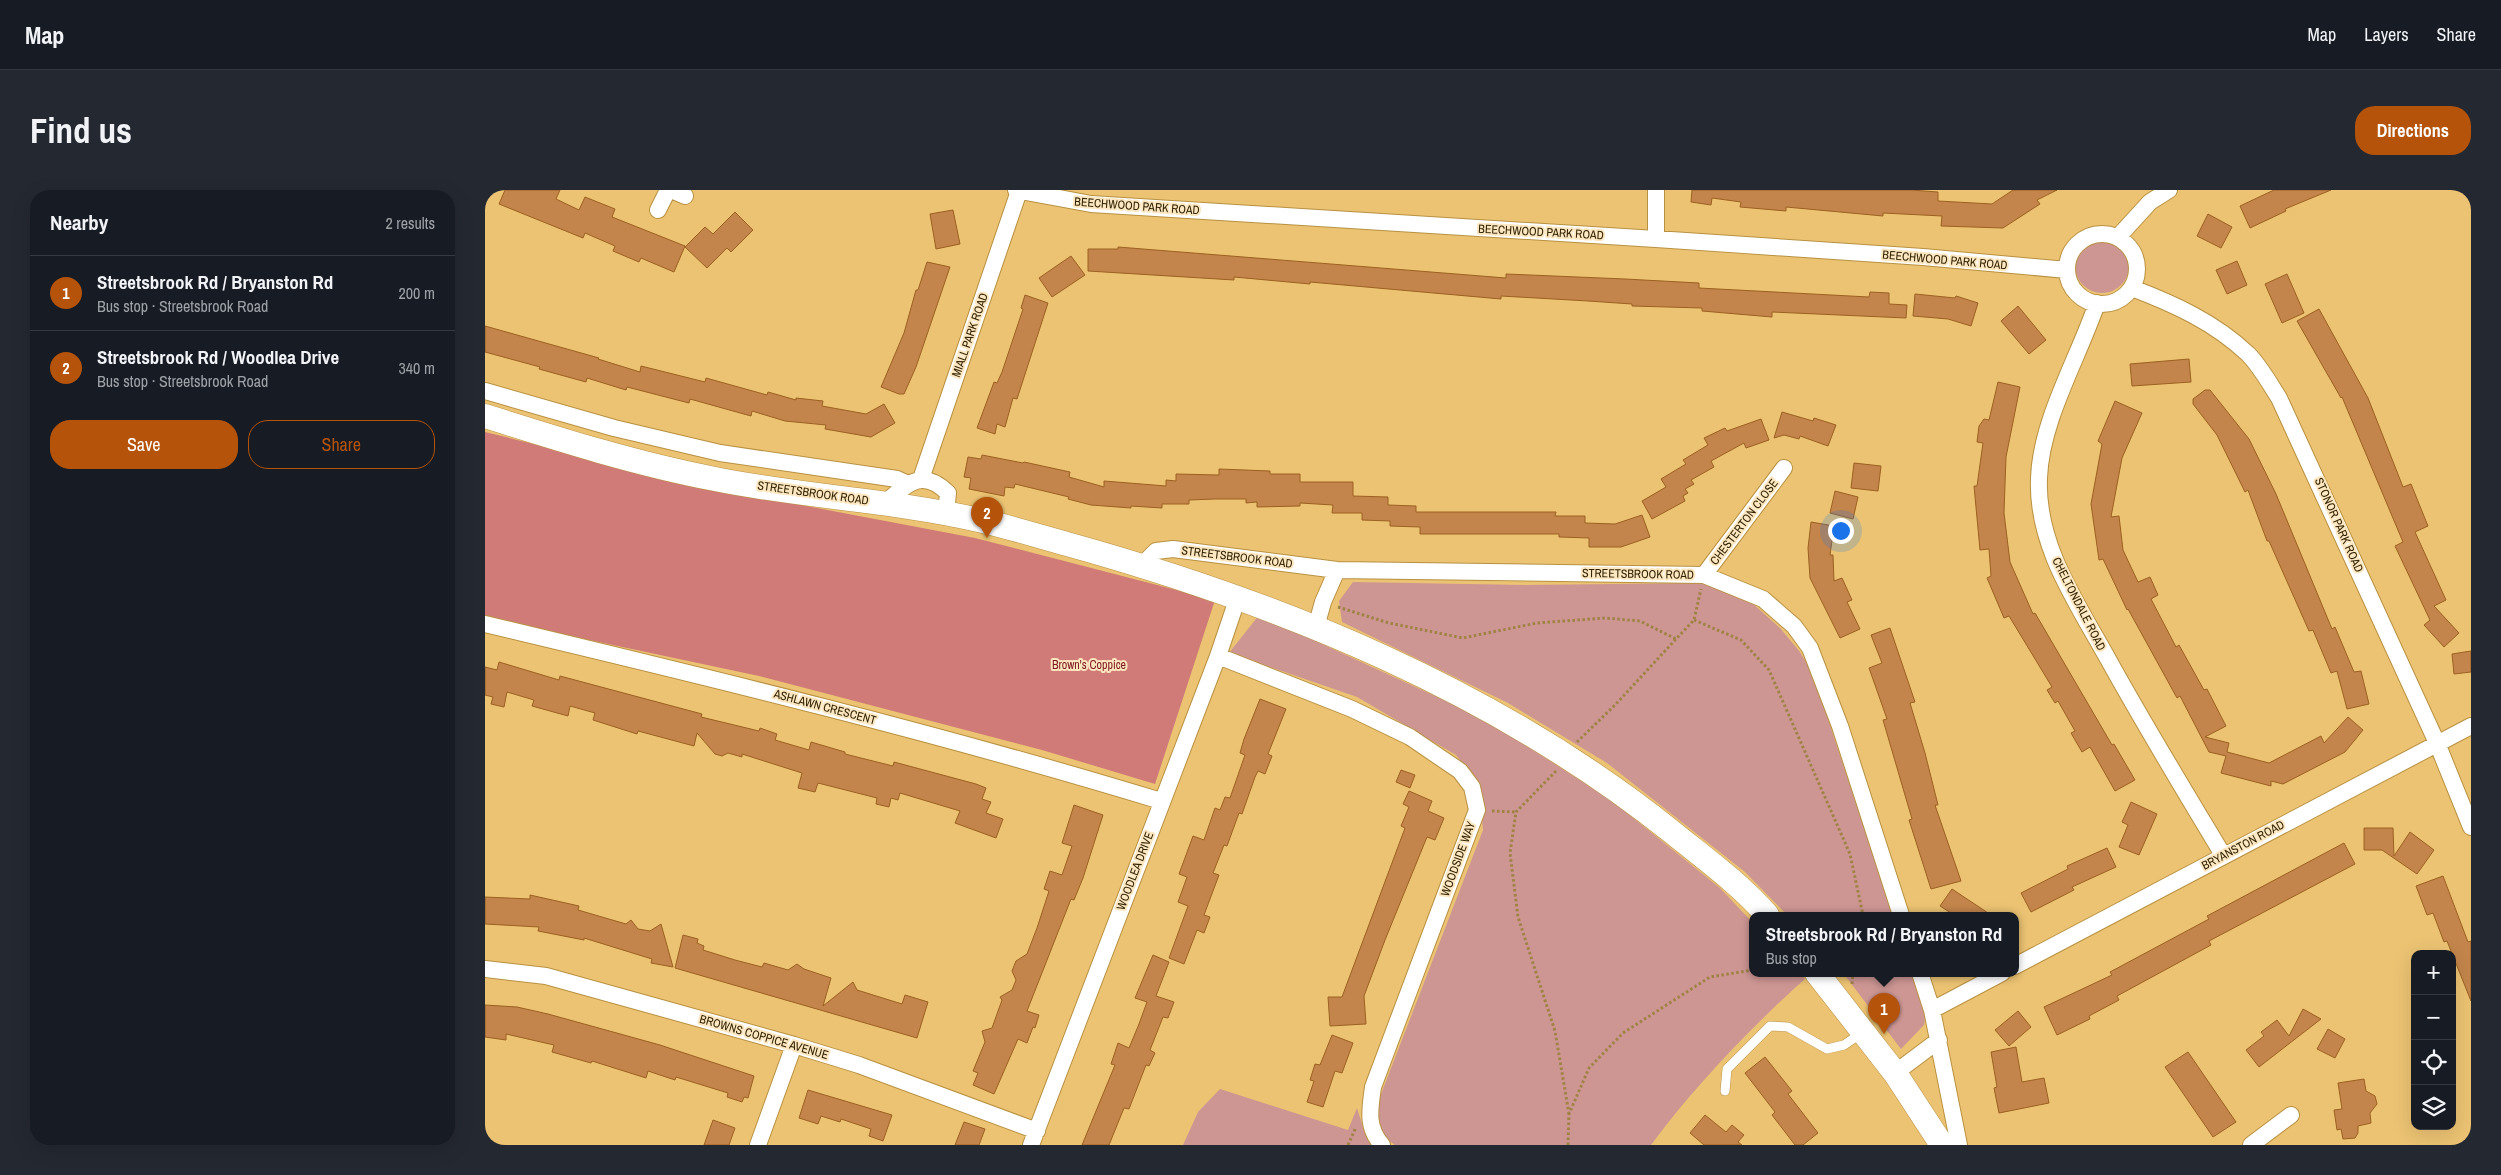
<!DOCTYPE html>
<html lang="en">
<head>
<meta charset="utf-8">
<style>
	body { margin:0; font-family:"Archivo Narrow",sans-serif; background:#242831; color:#f1f3f6 }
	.controls { position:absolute; right:15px; bottom:15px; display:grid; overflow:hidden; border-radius:10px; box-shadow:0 5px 20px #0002 }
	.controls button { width:45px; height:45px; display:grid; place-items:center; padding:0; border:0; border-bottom:1px solid #363941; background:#171b24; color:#f1f3f6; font:25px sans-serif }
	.you { position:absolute; left:1355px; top:340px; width:18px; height:18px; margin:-12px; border:4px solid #fff; border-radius:50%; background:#1a73e8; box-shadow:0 0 0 8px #1a73e833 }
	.badge { display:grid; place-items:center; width:32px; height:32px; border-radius:50%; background:#b45309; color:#fff; font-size:16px; font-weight:700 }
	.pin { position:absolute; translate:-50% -41px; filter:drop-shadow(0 1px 2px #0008) }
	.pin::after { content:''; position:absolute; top:26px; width:18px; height:15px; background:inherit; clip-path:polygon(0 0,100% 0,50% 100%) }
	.popup { position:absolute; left:1264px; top:722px; width:270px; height:65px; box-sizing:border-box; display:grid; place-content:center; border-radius:10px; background:#171b24; filter:drop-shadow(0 1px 4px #0005); font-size:16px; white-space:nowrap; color:#9ea1a6 }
	.popup b { font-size:19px; color:#f1f3f6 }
	.popup::after { content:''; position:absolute; left:50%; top:100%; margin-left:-10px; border:10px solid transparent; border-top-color:#171b24 }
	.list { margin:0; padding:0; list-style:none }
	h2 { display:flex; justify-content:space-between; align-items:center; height:65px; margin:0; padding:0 20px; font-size:21px }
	h2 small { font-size:16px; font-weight:400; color:#9ea1a6 }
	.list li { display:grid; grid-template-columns:32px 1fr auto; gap:15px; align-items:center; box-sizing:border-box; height:75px; padding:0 20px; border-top:1px solid #363941 }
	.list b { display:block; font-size:19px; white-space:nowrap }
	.list p { margin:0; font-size:16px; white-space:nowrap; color:#9ea1a6 }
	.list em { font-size:16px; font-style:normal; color:#9ea1a6 }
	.actions { display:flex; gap:10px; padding:15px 20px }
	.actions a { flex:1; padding:11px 0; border:1px solid #b45309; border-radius:20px; text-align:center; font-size:18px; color:#b45309 }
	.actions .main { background:#b45309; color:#fff }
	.icon { flex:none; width:28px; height:28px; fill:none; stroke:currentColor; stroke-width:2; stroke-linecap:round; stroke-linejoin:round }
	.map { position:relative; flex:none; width:1986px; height:955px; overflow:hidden; border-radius:20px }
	header { display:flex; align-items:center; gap:30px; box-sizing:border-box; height:70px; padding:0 25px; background:#171b24; border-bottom:1px solid #363941 }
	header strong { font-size:24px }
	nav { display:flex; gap:28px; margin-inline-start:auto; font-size:18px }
	.intro { display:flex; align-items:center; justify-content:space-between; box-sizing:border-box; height:120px; padding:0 30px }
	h1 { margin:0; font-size:35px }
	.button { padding:12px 22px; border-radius:20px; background:#b45309; color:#fff; font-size:18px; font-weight:700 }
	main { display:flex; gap:30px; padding:0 30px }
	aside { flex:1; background:#171b24; border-radius:20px; box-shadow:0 5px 20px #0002 }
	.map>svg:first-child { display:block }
	.green { fill:#cd9693 }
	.forest { fill:#d07b77 }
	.building { fill:#c3854b; stroke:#9c6020 }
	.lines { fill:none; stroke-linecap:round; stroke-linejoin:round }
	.service-casing { stroke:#b89140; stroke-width:10 }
	.minor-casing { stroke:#b89140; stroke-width:18 }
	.secondary-casing { stroke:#b89140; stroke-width:25 }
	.path { stroke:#a08245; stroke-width:3; stroke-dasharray:2.5 2.5; stroke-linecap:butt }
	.service { stroke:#fff; stroke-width:9 }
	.minor { stroke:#fff; stroke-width:16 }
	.secondary { stroke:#fff; stroke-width:24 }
	.labels { text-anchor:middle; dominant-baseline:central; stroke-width:4; stroke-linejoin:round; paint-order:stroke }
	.street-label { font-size:12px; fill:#302100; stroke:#fce7c1 }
	.park-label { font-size:12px; fill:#7e171f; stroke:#fce7c1 }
</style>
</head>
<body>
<header>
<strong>Map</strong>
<nav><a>Map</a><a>Layers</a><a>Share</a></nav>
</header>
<div class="intro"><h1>Find us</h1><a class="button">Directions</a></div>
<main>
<aside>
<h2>Nearby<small>2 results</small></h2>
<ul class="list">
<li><span class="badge">1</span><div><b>Streetsbrook Rd / Bryanston Rd</b><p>Bus stop · Streetsbrook Road</p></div><em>200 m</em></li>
<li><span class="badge">2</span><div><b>Streetsbrook Rd / Woodlea Drive</b><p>Bus stop · Streetsbrook Road</p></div><em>340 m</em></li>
</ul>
<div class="actions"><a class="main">Save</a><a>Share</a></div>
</aside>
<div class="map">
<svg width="1986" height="955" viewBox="0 0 1986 955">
	<rect width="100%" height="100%" fill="#ecc373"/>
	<path class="green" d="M1590 76a27 27 0 1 1 54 0a27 27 0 1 1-54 0Z
		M868,392l172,3 178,-2 48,19 29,26 20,24 13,22 80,241h-106l-42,-43 -138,-109 -99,-60 -166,-81 -3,-21z
		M774,425l224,103 128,82 109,88 33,35v50h47l5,6c-53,47 -112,109 -154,166h-256c-16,-11 -18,-20 -19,-38l107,-277 -4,-45 -23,-30 -99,-58 -128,-44z
		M1358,783h69l14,40 -2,12 -23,24z
		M735,899l128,41 9,-22 8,26 8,11h-190l15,-33z"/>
	<path class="forest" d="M0,242l237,58 253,48 240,62 -60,184 -113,-34 -283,-74 -274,-58z"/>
	<path class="building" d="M20,0h55l-4,9 23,11 6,-13 30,12 -3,8 73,29 -11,26 -33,-14 -2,4 -26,-11 2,-5 -30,-13 -2,5 -84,-34z
		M1207,0h219l27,2v9l54,3 21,-14h44l-20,10 3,4 -37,24 -62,-2 1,-10 -59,-3v3l-97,-9v4l-46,-4 1,-5 -29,-4 -1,7 -20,-3z
		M1789,0h57l-46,19 1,2 -36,17 -10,-22z
		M468,20l7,34 -24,5 -6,-35z
		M250,22l18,18 -22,22 -4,-4 -20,20 -22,-21 20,-20 8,7z
		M1723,24l24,13 -11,21 -24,-12z
		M633,57l388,31v-4l119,5 74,4v5l170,9 1,-5 19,1v11l18,1 -1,13 -134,-6v5l-70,-6v-3l-70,-2v-2l-44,-3 -87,-5v3l-191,-17v2l-76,-7v3l-146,-9v-22h30z
		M586,66l14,19 -33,22 -13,-19z
		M1752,71l10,24 -20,9 -11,-24z
		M442,72l23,5 -34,100 -12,27h-5l-18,-7 23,-54 12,-43h2z
		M1802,84l17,39 -22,10 -17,-39z
		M1430,104l40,4 1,-2 22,7 -7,23 -23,-7 -35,-3z
		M540,105l23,8 -31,96 -4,-1 -8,29 -8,-3 -2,10 -18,-6 17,-46 3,1 5,-11 21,-63 -2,-1z
		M1533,116l28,34 -17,14 -28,-33z
		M1834,119l49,89 35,89 8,-3 17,42 -13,6 31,68 -12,6 25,27 -15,14 -20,-22 6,-5 -35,-74 8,-4 -61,-145 -1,1 -44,-77z
		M0,136l114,32 -1,1 42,13 1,-6 64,16 1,-4 61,17 1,-3 28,8v-2l27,3 -1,5 44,8 18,-10 11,19 -24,14 -46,-8 1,-4 -41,-4 -33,-10 -1,5 -61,-17 -1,4 -62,-16 -1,3 -39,-12 -1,4 -47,-13 1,-2 -55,-15z
		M1704,169l2,23 -59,4 -2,-22z
		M1513,192l22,5 -14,70 -2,56 6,49 23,52 2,-1 77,132 2,-1 21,36 -20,11 -25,-44 -8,5 -11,-19 4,-2 -17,-30 -3,2 -8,-13 5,-3 -43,-71 -5,2 -17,-40 4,-2 -2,-27 -9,1 -6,-64h3l6,-43 -6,-1 2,-16 5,-7 5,1z
		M1720,200h5l39,49 27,55 56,135 3,-2 19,45 7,-1 8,33 -22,5 -10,-38 -6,2 -18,-43 -4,1 -40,-90h-2l-19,-51 -3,2 -28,-57 -24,-31v-5z
		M1630,211l27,12 -20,45 -11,59 8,-1 4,34 15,32 12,-5 8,18 -7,4 25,48 3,-2 25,45 3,-1 19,37 -21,11 24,6 -2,9 42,11 52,-27 3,7 24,-26 15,13 -18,22 -62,32 -12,-3v5l-50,-13 5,-17 -17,-4 -29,-56 -3,2 -49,-89 -1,1 -24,-51 -4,1 -8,-56 11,-60 -4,-3z
		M1297,222l31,9 1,-3 22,7 -8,21 -28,-10 -1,3 -15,-4 -10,3z
		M1276,229l8,21 -23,8 -2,-5 -33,18 3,6 -23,13 3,4 -9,5 3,4 -5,3 2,5 -33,18 -10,-18 24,-14 -5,-8 25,-15 -3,-4 25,-15 -4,-7 21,-10 2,3z
		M497,265l41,8 1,-1 46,10 -1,5 35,10v-6l62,5v-6l10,1v-7l43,1v-6l51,2v3h30v8h53v14l35,1v8l28,1v6h140l-1,4h30v7l30,1 27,-9 8,22 -29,10h-32v-9l-30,-1v-3h-139v-7l-30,-1v-5l-28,-1v-7h-30l1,-8 -33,-2v3l-43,1v-5l-11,1v-4h-31l-26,1v4h-27v4l-31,-2v2l-40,-3 -23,-6 1,-2 -54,-13 -1,4 -9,-1 -1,9 -35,-7 2,-11 -7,-1 4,-20 13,2z
		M1369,273l27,3 -3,25 -27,-3z
		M1350,301l23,6 -5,22 -23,-6z
		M1326,332l23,4 -4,29h3l1,26 8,-3 10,22 -5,2 13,27 -20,9 -30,-60 -2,-30z
		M1405,438l25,74 -5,1 15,50 13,52h-3l26,76 -30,8 -22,-69 3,-1 -29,-99 4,-1 -18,-51 13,-5 -11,-28z
		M1986,461v21l-17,2 -2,-20z
		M14,472l60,18 1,-4 142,38 -1,3 58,14 1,-3 17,6 -2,6 34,10 2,-8 34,10v2l48,12 1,-4 82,22 10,4 -4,11 9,3 -5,11 17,6 -7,19 -41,-15 5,-12 -60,-18 -2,7 -7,-2 -2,9 -13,-3 1,-6 -59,-15 -3,9 -17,-4 4,-15 -60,-19v3l-14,-4 -6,3 -7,-2 -18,-21 -3,13 -56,-15 -1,3 -44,-14 2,-7 -25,-7 -2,10 -36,-10 2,-6 -27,-8 -3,15 -13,-3 2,-7 -8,-2v-28l12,3z
		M775,509l26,10 -18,45 4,2 -7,18 -7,-3 -3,6 -13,37 -3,-1 -12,33 -3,-1 -11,28 6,2 -15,40 6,2 -6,16 -7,-3 -13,34 -15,-6 19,-52 -10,-4 9,-25 -8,-3 14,-38 11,4 11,-32 5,2 5,-13 5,1 15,-43 -5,-2 4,-14z
		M916,580l14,5 -5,13 -14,-6z
		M924,601l23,10 -4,10 16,7 -9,22 -8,-3 -42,103 -21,56 2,28 -36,2 -2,-29h14l63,-169 -4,-2 8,-19 -6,-3z
		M1646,612l26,12 -18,41 -20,-8 9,-22 -6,-3z
		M589,615l29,10 -20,63 -9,22 -3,-1 -44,112 12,4 -4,13 -2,-1 -6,16 -9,-4 -24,55 -21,-9 5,-12 -5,-2 12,-29 -3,-11 10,-3 10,-28 -2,-3 12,-7 4,-10 -4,-9 4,-10 11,-7 10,-26 12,-37 -5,-2 6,-18 12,4 10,-29 -10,-3z
		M1879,638h29l1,28 16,-24 24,18 -17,24 -35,-24h-18z
		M1859,653l11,21 -146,77 2,4 -94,51 2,4 -30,16 1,3 -33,16 -13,-28 68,-32 -2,-3 99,-53 -2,-3z
		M1622,658l9,19 -44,20 2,3 -43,22 -10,-19 47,-24 -1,-3z
		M1958,686l25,66 3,-1v60l-24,-60 -3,1 -11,-29 -6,2 -11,-29z
		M1467,699l39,26h-37l-14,-9z
		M45,705l49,11 -1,4 48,14 5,-4 7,9 12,2 11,-7 12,43 -22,-4 1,-4 -68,-21v2l-46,-9 1,-4 -54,-3v-27l45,2z
		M198,745l15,4 -1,4 7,3 -1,4 32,10 27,7 2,-4 24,7 9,-6 7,5 27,9 -8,28 30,-24 4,8 45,14 3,-9 23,7 -11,36 -242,-70z
		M668,765l16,7 -13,34 18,6 -6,16 -5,-1 -13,33 5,3 -6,13 -3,-1 -17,44 -5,-1 -15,37h-27l33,-80 -4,-1 7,-21 11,5 10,-24 8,-22 -12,-4z
		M0,815l32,2 31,7 112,31 94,31 -6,22 -4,-1 -2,5 -15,-5 1,-4 -52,-16 -1,3 -27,-9 -2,7 -54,-17 -1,2 -39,-11 2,-7 -48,-11v6l-21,-3z
		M1818,819l18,10 -62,48 -13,-17 18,-14 -3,-4 16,-12 12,16z
		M1533,821l13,16 -22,19 -14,-16z
		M1843,839l17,10 -10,19 -18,-9z
		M847,845l21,8 -11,30 -7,-2 -12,36 -16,-5 7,-21 -4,-1 5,-16 5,1z
		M1531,857l6,35 22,-4 5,25 -50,10 -5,-25 3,-1 -6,-35z
		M1703,862l48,70 -23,15 -48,-70z
		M1280,867l27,34 -4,3 30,39 -15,12h-8l-23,-30 3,-3 -30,-39z
		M1879,889l2,12 9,5 2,8 -7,9 1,10 -13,3v7l-3,5 -12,1 -2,-10 -4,1 -3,-20 8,-1 -4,-26z
		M323,900l84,25 -9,26 -14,-5 2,-7 -30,-10 -1,3 -19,-6 -3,8 -19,-6z
		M1220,925l21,17 6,-7 12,10 -6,7 4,3h-38l-14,-12z
		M228,930l22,8 -6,17h-25z
		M479,932l21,7 -6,16h-24z"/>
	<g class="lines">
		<g class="service-casing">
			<path id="service" d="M1240,901l2,-22 43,-43 18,1 39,22 17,-4 19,-13"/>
		</g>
		<g class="minor-casing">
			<path id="minor" d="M186,0l14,6
				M531,0l75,14 565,35 267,18 144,13
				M173,20l10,-20
				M1582 79a35 35 0 1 1 70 0a35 35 0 1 1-70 0Z
				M1633,47l32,-35 19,-12
				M1171,49v-49
				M1647,98c42,16 82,34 116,66 12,12 22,30 31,44l158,345 34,84
				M1612,113c-19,56 -56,117 -58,175 -3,67 38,125 69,181 37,67 76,131 115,196
				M0,201l129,37 106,25 177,26 11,5
				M436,289l98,-288
				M401,312c22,-19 37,-34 62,-9l-2,20
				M657,375l14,-14 17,-2 164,21 367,5 59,24 31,27 16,22 30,78 61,189
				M1219,385l80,-107
				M0,434c227,54 453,109 676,177
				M831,437l7,-25 14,-32
				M733,466l134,53 58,28 50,34 12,16 5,23 -104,277c-3,22 -7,40 9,58
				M1530,776l456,-240
				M0,779l61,7 248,69 65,20 178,66
				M1435,783l12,37 27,135
				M1447,820l70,-37
				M1410,883l44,-33
				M273,955l36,-100
				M546,955l187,-489 20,-59
				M1766,955l40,-30"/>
		</g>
		<g class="secondary-casing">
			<path id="secondary" d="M0,226c76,24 152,48 230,63 88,18 177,21 264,41 30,7 59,16 88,24 216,60 429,147 605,288 32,26 68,52 95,83
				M1332,783l78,100 47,72"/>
		</g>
		<path class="path" d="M853,417l51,16 74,15 74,-15 68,-5 35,3 36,18 18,-19 7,-31
			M1209,430l47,20 28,30 81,184 13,61
			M1092,552l39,-38 60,-65
			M1071,581l-40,41 -6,41 8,64 37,114 14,83
			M1007,621l24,1
			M1367,794l1,-11
			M863,955l8,-18
			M1083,955l1,-31 20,-46 34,-35 87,-56 43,-7"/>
		<use href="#service" class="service"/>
		<use href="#minor" class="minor"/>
		<use href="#secondary" class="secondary"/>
	</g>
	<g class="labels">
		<g class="street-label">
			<text transform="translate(652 16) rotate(4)">BEECHWOOD PARK ROAD</text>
			<text transform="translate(1056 42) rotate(3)">BEECHWOOD PARK ROAD</text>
			<text transform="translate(1460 70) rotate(5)">BEECHWOOD PARK ROAD</text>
			<text transform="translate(485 145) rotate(-71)">MIALL PARK ROAD</text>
			<text transform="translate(328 303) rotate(8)">STREETSBROOK ROAD</text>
			<text transform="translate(1259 332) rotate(-53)">CHESTERTON CLOSE</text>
			<text transform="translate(1854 335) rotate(66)">STONOR PARK ROAD</text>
			<text transform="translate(752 367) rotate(7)">STREETSBROOK ROAD</text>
			<text transform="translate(1153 384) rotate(1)">STREETSBROOK ROAD</text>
			<text transform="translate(1594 414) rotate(63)">CHELTONDALE ROAD</text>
			<text transform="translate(340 517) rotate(15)">ASHLAWN CRESCENT</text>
			<text transform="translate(1758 655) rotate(-28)">BRYANSTON ROAD</text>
			<text transform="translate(973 669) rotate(-70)">WOODSIDE WAY</text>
			<text transform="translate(650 681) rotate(-69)">WOODLEA DRIVE</text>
			<text transform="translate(279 847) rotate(16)">BROWNS COPPICE AVENUE</text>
		</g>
		<g class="park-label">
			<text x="604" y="475">Brown's Coppice</text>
		</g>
	</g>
</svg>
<div class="controls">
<button>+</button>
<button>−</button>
<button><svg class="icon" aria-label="locate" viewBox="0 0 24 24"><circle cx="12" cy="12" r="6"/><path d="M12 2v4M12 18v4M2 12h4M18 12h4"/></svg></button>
<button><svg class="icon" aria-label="layers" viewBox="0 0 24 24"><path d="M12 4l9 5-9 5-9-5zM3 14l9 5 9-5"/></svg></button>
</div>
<div class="you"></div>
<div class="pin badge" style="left:1399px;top:844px">1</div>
<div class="popup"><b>Streetsbrook Rd / Bryanston Rd</b>Bus stop</div>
<div class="pin badge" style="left:502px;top:348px">2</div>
</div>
</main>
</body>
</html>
